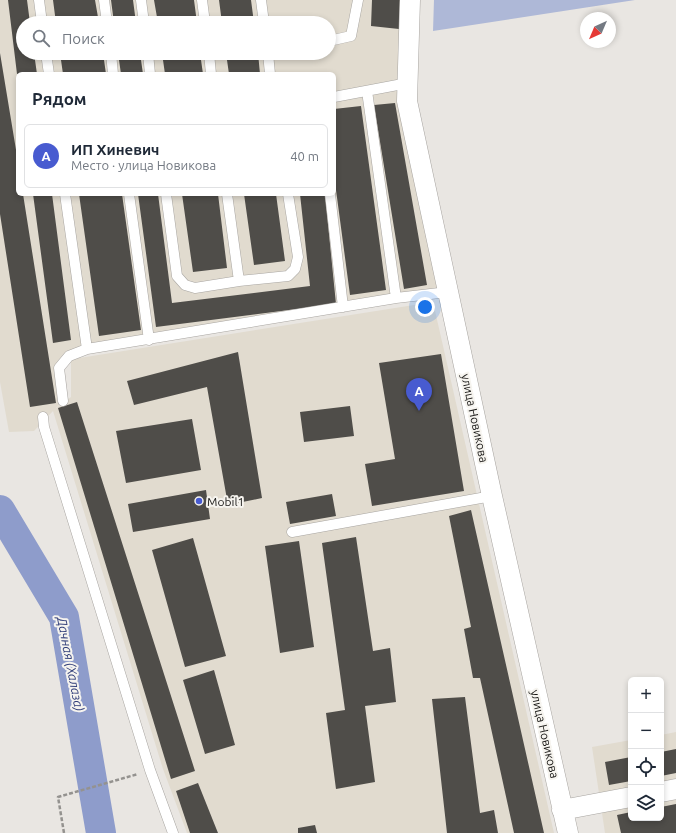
<!DOCTYPE html>
<html lang="ru">
<head>
<meta charset="utf-8">
<style>
	body { margin:0; font-family:Ubuntu,sans-serif; background:#f6f6f7; color:#1f2937 }
	.controls { position:absolute; right:12px; bottom:12px; display:grid; overflow:hidden; border-radius:6px; box-shadow:0 2px 6px #0003 }
	.controls button { width:36px; height:36px; display:grid; place-items:center; padding:0; border:0; border-bottom:1px solid #e0e1e3; background:#fff; color:#1f2937; font:20px sans-serif }
	.compass { position:absolute; left:580px; top:12px; width:36px; height:36px; border-radius:50%; background:#fff; box-shadow:0 2px 6px #0003; rotate:224deg }
	.you { position:absolute; left:425px; top:307px; width:14px; height:14px; margin:-10px; border:3px solid #fff; border-radius:50%; background:#1a73e8; box-shadow:0 0 0 6px #1a73e833 }
	.badge { display:grid; place-items:center; width:26px; height:26px; border-radius:50%; background:#485bd0; color:#fff; font-size:13px; font-weight:700 }
	.pin { position:absolute; translate:-50% -33px; filter:drop-shadow(0 1px 2px #0008) }
	.pin::after { content:''; position:absolute; top:21px; width:14px; height:12px; background:inherit; clip-path:polygon(0 0,100% 0,50% 100%) }
	.list { margin:0; padding:0; list-style:none }
	h2 { display:flex; justify-content:space-between; align-items:center; height:52px; margin:0; padding:0 16px; font-size:17px }
	h2 small { font-size:13px; font-weight:400; color:#747a83 }
	.list li { display:grid; grid-template-columns:26px 1fr auto; gap:12px; align-items:center; box-sizing:border-box; height:64px; margin:0 8px 8px; padding:0 8px; border:1px solid #e0e1e3; border-radius:6px }
	.list b { display:block; font-size:15px; white-space:nowrap }
	.list p { margin:0; font-size:13px; white-space:nowrap; color:#747a83 }
	.list em { font-size:13px; font-style:normal; color:#747a83 }
	.icon { flex:none; width:22px; height:22px; fill:none; stroke:currentColor; stroke-width:2; stroke-linecap:round; stroke-linejoin:round }
	.map { position:relative; flex:none; width:676px; height:833px; overflow:hidden }
	.search { position:absolute; background:#fff; box-shadow:0 2px 6px #0003; left:16px; top:16px; width:320px; height:44px; display:flex; align-items:center; gap:10px; box-sizing:border-box; padding:0 14px; border-radius:22px; color:#747a83; font-size:15px }
	.panel { position:absolute; background:#fff; box-shadow:0 2px 6px #0003; left:16px; top:72px; width:320px; height:124px; border-radius:6px }
	.map>svg:first-child { display:block }
	.built { fill:#e1dbcf; fill-rule:evenodd }
	.green { fill:#aeb8d7 }
	.lines { fill:none; stroke-linecap:round; stroke-linejoin:round }
	.river { stroke:#8e9ccb; stroke-width:30 }
	.building { fill:#4f4d49 }
	.service-casing { stroke:#a8a5a1; stroke-width:11 }
	.minor-casing { stroke:#a8a5a1; stroke-width:21 }
	.path { stroke:#94928f; stroke-width:2.5; stroke-dasharray:4 2; stroke-linecap:butt }
	.service { stroke:#fff; stroke-width:10 }
	.minor { stroke:#fff; stroke-width:20 }
	.poi-dot { fill:#485bd0; stroke:#f6f4ef; stroke-width:1.5 }
	.labels { text-anchor:middle; dominant-baseline:central; stroke-width:4; stroke-linejoin:round; paint-order:stroke }
	.street-label { font-size:12px; fill:#181715; stroke:#f6f4ef }
	.poi-label { font-size:12px; fill:#181715; stroke:#f6f4ef; text-anchor:start }
	.water-label { font-size:13px; font-style:italic; fill:#313e79; stroke:#f6f4ef }
</style>
</head>
<body>
<div class="map">
<svg width="676" height="833" viewBox="0 0 676 833">
	<rect width="100%" height="100%" fill="#e9e6e2"/>
	<path class="built" d="M0,0h406l-3,99 36,189 -43,10 -307,54 -16,7 360,-57 121,531h-367l-24,-64 -110,-358 -19,20 -25,1 -9,-50zM23,23h306v30h-306zM18,74h316v120h-316zM71,361v36l-15,11 5,-5 -2,-35z
		M676,732v101h-71l-13,-86 39,-7v78h30v-83z"/>
	<path class="green" d="M434,0h201l-202,31z"/>
	<g class="lines">
		<path class="river" d="M0,510l64,107 37,216"/>
	</g>
	<path class="building" d="M8,0h19l3,23h-7v30h11l3,21h-20z
		M53,0h42l4,23h-43z
		M111,0h22l3,23h-22z
		M154,0h40l3,23h-39z
		M219,0h32l3,23h-32z
		M372,0h29l-2,29 -28,-3z
		M0,53l18,109v32h5l33,209 -26,4 -30,-193z
		M60,53h43l3,21h-43z
		M118,53h22l3,21h-22z
		M162,53h38l3,21h-38z
		M226,53h32l2,21h-31z
		M395,103l32,182 -23,4 -30,-184z
		M361,106l25,184 -36,5 -16,-120v-66z
		M33,194h19l19,146 -18,3z
		M79,194h43l19,136 -42,6z
		M138,194h20l14,109 138,-17 -10,-92h25l11,110 -180,23z
		M182,194h36l9,74 -34,4z
		M244,194h32l9,67 -31,4z
		M238,352l24,146 -34,7 -21,-118 -73,18 -7,-24z
		M441,354l23,137 -92,15 -7,-42 30,-5 -16,-96z
		M77,402l118,369 -24,8 -113,-371z
		M350,406l4,30 -50,6 -4,-30z
		M192,419l9,51 -75,13 -10,-52z
		M206,490l4,29 -77,13 -5,-28z
		M332,494l4,22 -46,8 -4,-22z
		M471,510l73,323h-30l-34,-155h-7l-9,-49 7,-2 -22,-111z
		M356,537l17,114 17,-3 6,54 -31,4 10,76 -39,7 -10,-76 19,-3 -23,-167z
		M193,538l33,118 -41,11 -33,-117z
		M299,541l15,106 -34,6 -15,-107z
		M214,670l21,75 -30,9 -22,-74z
		M465,697l15,116 14,-3 4,23h-51l-15,-134z
		M676,749v24l-15,3v-24z
		M631,757v24l-22,4 -4,-23z
		M198,783l20,50h-28l-14,-42z
		M676,804v29h-55l-4,-18 14,-3v6h30v-11z
		M315,825l2,8h-19v-5z"/>
	<g class="lines">
		<g class="service-casing">
			<path id="service" d="M39,0l3,23
				M104,0l3,23
				M141,0l3,23
				M202,0l3,23
				M261,0l3,23
				M329,41l22,-5 7,-36
				M46,53l3,21
				M111,53l2,21
				M148,53l2,21
				M209,53l2,21
				M268,53l2,21
				M367,91l29,207
				M334,97l74,-14
				M65,194l22,155
				M129,194l20,146
				M166,194l11,82 8,9 10,3 44,-7 49,-5 7,-7 3,-12 -10,-63
				M227,194l12,87
				M330,194l13,113
				M63,401l-4,-33 10,-12 18,-7 309,-51 52,-6
				M43,417l1,10 106,343 23,63
				M292,532l200,-36"/>
		</g>
		<g class="minor-casing">
			<path id="minor" d="M410,0l-3,101 85,395 76,337
				M661,792l15,-3
				M562,810l69,-13"/>
		</g>
		<path class="path" d="M64,833l-6,-36 80,-23"/>
		<use href="#service" class="service"/>
		<use href="#minor" class="minor"/>
	</g>
	<circle class="poi-dot" cx="199" cy="501" r="4"/>
	<g class="labels">
		<g class="street-label">
			<text transform="translate(475 418) rotate(78)">улица Новикова</text>
			<text transform="translate(545 734) rotate(77)">улица Новикова</text>
		</g>
		<g class="poi-label">
			<text x="207" y="501">Mobil1</text>
		</g>
		<g class="water-label">
			<text transform="translate(71 664) rotate(79)">Дачная (Халаза)</text>
		</g>
	</g>
</svg>
<div class="controls">
<button>+</button>
<button>−</button>
<button><svg class="icon" aria-label="locate" viewBox="0 0 24 24"><circle cx="12" cy="12" r="6"/><path d="M12 2v4M12 18v4M2 12h4M18 12h4"/></svg></button>
<button><svg class="icon" aria-label="layers" viewBox="0 0 24 24"><path d="M12 4l9 5-9 5-9-5zM3 14l9 5 9-5"/></svg></button>
</div>
<svg class="compass" viewBox="-18 -18 36 36"><path d="M0-13l5 13h-10z" fill="#e53935"/><path d="M0 13l5-13h-10z" fill="#747a83"/></svg>
<div class="you"></div>
<div class="pin badge" style="left:419px;top:411px">A</div>
<div class="search"><svg class="icon" aria-label="search" viewBox="0 0 24 24"><circle cx="10" cy="10" r="6"/><path d="M15 15l6 6"/></svg>Поиск</div>
<section class="panel">
<h2>Рядом<small></small></h2>
<ul class="list">
<li><span class="badge">A</span><div><b>ИП Хиневич</b><p>Место · улица Новикова</p></div><em>40 m</em></li>
</ul>
</section>
</div>
</body>
</html>
